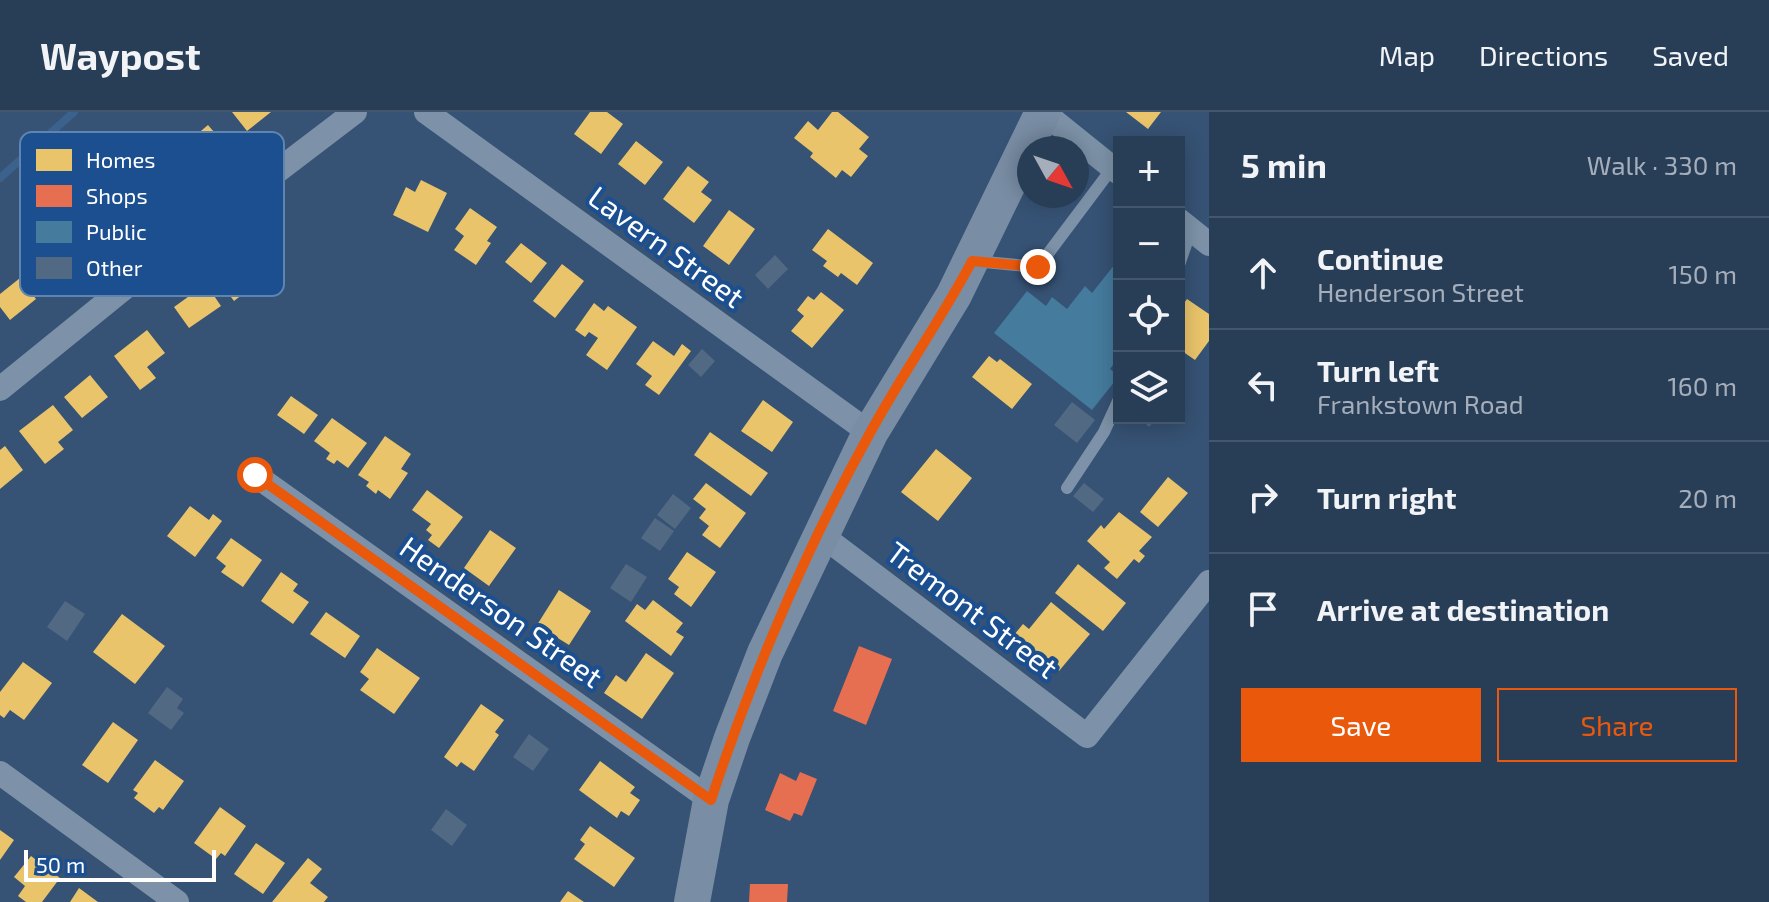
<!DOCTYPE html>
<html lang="en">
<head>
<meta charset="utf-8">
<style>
	body { margin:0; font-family:"Exo 2",sans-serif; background:#344961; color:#f1f3f6 }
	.controls { position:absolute; right:24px; top:24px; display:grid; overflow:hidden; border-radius:0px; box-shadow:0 4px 20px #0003 }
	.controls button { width:72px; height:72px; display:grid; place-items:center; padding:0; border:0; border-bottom:2px solid #44576d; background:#283e57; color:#f1f3f6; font:40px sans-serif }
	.compass { position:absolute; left:1017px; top:24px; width:72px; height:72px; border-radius:50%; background:#283e57; box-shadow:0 4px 20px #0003; rotate:130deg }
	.scale { position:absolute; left:24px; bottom:20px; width:192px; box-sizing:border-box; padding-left:8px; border:4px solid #fff; border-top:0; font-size:22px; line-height:28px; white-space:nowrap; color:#fff; -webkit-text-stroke:6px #1b4f8f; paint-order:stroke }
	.stop { position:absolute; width:24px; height:24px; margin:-18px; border:6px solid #ea580c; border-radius:50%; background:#fff }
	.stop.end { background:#ea580c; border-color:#fff; box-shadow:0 2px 8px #0008 }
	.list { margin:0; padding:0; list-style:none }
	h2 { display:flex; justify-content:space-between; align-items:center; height:104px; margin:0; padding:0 32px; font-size:34px }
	h2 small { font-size:26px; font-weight:400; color:#a5aeba }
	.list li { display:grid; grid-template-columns:52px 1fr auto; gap:24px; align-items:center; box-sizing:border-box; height:112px; padding:0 32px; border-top:2px solid #44576d }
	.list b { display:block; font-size:30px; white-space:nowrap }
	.list p { margin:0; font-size:26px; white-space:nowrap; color:#a5aeba }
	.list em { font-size:26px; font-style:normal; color:#a5aeba }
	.actions { display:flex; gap:16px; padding:24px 32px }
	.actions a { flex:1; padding:18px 0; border:2px solid #ea580c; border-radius:0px; text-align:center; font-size:28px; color:#ea580c }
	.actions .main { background:#ea580c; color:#fff }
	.icon { flex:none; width:44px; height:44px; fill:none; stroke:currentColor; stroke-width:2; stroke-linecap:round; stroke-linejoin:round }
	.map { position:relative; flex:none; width:1209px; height:790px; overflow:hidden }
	header { display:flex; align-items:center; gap:48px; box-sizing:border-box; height:112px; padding:0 40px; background:#283e57; border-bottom:2px solid #44576d }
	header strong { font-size:38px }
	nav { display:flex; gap:44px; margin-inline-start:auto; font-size:28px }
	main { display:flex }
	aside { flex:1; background:#283e57 }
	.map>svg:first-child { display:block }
	.homes { fill:#e9c46a }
	.shops { fill:#e76f51 }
	.public { fill:#457b9d }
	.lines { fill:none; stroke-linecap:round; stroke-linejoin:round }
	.stream { stroke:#3b618d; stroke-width:8 }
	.building { fill:#526984 }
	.lane { stroke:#7d92a8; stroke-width:12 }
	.street { stroke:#7d92a8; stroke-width:24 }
	.secondary { stroke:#798da4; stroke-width:36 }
	.route { stroke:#ea580c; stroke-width:10 }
	.labels { text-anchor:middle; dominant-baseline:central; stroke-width:8; stroke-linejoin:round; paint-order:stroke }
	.street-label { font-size:30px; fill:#fff; stroke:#1b4f8f }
	.key { fill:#1b4f8f; stroke:#5f84b1; stroke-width:2 }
	.key-label { font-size:22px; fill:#fff }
</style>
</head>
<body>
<header>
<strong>Waypost</strong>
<nav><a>Map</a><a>Directions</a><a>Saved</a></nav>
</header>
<main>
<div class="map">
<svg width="1209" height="790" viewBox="0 0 1209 790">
	<rect width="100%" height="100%" fill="#365274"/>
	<path class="homes" d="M232,0h39l-24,19z
		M590,0h17l16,12 -22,30 -27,-20z
		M832,0h6l31,25 -10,12 9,7 -17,21 -9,-7 -6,8 -26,-21 3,-4 -19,-15 14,-17 10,9z
		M1126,0h35l-13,17z
		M208,13l18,21 -26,23 -18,-22z
		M636,29l27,21 -18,23 -27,-21z
		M688,54l21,16 -8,10 11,8 -18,23 -31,-24z
		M421,68l26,13 -19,39 -35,-17 13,-28 9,5z
		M470,96l27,19 -10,14 4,2 -15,22 -22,-15 10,-14 -9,-7z
		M729,98l26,19 -26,36 -26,-19z
		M828,117l45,34 -16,22 -16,-12 -3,4 -15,-11 4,-5 -15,-11z
		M521,131l26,20 -16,20 -26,-21z
		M250,138l19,24 -35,27 -18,-24z
		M562,152l22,17 -29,37 -22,-17z
		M20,166l16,21 -26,21 -10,-13v-13z
		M206,172l15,22 -32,22 -15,-21z
		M821,180l23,18 -32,38 -21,-17 13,-15 -7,-6 11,-14 6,4z
		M1187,187l22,15v27l-14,19 -16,-11v-39z
		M594,191l10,8 4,-5 29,21 -30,43 -21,-15 12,-17 -9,-6 -4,5 -10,-7z
		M147,218l18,23 -18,14 9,11 -16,12 -26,-34z
		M653,229l21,15 8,-12 9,7 -32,44 -14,-10 7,-9 -16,-12z
		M989,244l8,6 3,-3 32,25 -20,25 -40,-32z
		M90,263l18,22 -26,21 -18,-21z
		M291,284l27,19 -14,19 -27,-19z
		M763,288l30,22 -21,30 -31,-21z
		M53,293l20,25 -15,12 6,7 -19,15 -26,-33z
		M332,306l35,25 -19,25 -11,-8 -3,4 -8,-5 4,-6 -16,-12z
		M710,320l58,41 -17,23 -57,-41z
		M385,324l26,18 -10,15 7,4 -18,26 -12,-9 -2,4 -10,-8 3,-4 -11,-7z
		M5,334l18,24 -23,19v-39z
		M936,337l36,29 -34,43 -37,-29z
		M1168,365l20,16 -30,34 -18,-15z
		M706,371l40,30 -26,35 -18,-13 7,-9 -10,-8 7,-9 -13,-10z
		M427,378l36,27 -24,31 -11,-8 4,-5 -6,-5 5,-6 -19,-14z
		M190,394l19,14 4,-6 9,7 -27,36 -28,-21z
		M1119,400l33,25 -13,14 6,5 -6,7 -5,-4 -17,20 -13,-11 6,-6 -23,-21 14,-16 3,4z
		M490,418l26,18 -27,38 -25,-18z
		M231,426l31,22 -19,27 -22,-15 5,-6 -10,-8z
		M687,440l29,20 -25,35 -17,-13 5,-7 -11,-8z
		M1078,452l48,39 -23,28 -48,-38z
		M281,460l17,12 -5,7 16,11 -16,22 -32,-23z
		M559,478l32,21 -22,34 -32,-20z
		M653,488l30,23 -7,9 8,5 -13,19 -46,-35 12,-17 8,6z
		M1051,490l39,32 -31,37 -45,-36 9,-11 6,5z
		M326,500l34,24 -15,22 -35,-24z
		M122,502l43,32 -30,38 -42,-32z
		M377,536l43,30 -26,36 -34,-24 9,-11 -9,-7z
		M646,541l28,20 -32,46 -38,-26 12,-18 10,7z
		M23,550l29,21 -28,37 -14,-10 -6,8 -4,-3v-23z
		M481,592l23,16 -9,12 4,3 -25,36 -13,-9 -4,5 -13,-10z
		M113,610l25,18 -30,43 -26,-18z
		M155,648l29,21 -21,29 -4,-3 -5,6 -20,-15 4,-5 -5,-3z
		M600,649l35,26 -5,6 10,7 -11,16 -8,-5 -4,7 -38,-28z
		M220,695l26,19 -21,30 -4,-3 -5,6 -22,-16z
		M590,714l45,32 -21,29 -40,-28 11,-15 -5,-4z
		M0,718l14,10 -14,20z
		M256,731l29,20 -22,31 -29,-20z
		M31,744l29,22 -18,24h-16l-8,-6 7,-10 -11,-9z
		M308,746l14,11 -12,14 18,14 -4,5h-52z
		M79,776l19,14h-28z
		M568,779l16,11h-24z"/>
	<path class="shops" d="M859,534l33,13 -26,66 -33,-14z
		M800,660l17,7 -15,37 -8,-3 -4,8 -25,-11 15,-37 16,8z
		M750,772h38l-1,18h-38z"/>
	<path class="public" d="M1119,147v98l-9,12 9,7 -27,34 -98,-77 33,-42 19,15 6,-9 15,12 18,-23 7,7z"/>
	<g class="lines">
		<path class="stream" d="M0,66l74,-66"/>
	</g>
	<path class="building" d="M775,143l13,14 -20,20 -13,-14z
		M702,237l13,12 -14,16 -13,-12z
		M1072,290l23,18 -18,23 -23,-18z
		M1139,306h18l-8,9z
		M1084,371l20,16 -11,13 -20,-16z
		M673,382l18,14 -16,21 -18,-14z
		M655,406l19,13 -14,20 -19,-13z
		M626,452l21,13 -16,25 -21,-14z
		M65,489l20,13 -18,27 -20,-14z
		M167,575l16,12 -6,9 7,5 -13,17 -23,-17z
		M529,622l20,15 -16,22 -20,-14z
		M446,697l21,16 -15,21 -21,-16z"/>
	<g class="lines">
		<path class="lane" d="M974,149l64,6 75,-100
			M1179,153l12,-35
			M1067,376l37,-56 15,-33"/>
		<path class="street" d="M426,0l444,321
			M1043,0l76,61
			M1179,108l30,24
			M0,277l133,-108 222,-169
			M255,363l456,325
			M820,422l267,202 122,-154
			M0,661l177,129"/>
		<path class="secondary" d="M692,790l19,-102 21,-62 33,-85 105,-220 84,-138 89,-183"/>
	</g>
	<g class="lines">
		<path class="route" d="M255,363l456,325c41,-124 96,-254 159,-367 32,-59 71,-113 102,-172l66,6"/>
	</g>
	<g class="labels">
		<g class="street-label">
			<text transform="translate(667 134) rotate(36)">Lavern Street</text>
			<text transform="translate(973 497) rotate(37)">Tremont Street</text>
			<text transform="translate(502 499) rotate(35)">Henderson Street</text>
		</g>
	</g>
	<rect x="20" y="20" width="264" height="164" rx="12" class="key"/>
	<rect x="36" y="37" width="36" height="22" fill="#e9c46a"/>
	<rect x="36" y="73" width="36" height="22" fill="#e76f51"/>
	<rect x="36" y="109" width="36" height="22" fill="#457b9d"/>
	<rect x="36" y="145" width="36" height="22" fill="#526984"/>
	<g class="key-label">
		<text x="86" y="56">Homes</text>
		<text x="86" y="92">Shops</text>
		<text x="86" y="128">Public</text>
		<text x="86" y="164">Other</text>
	</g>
</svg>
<div class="controls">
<button>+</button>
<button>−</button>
<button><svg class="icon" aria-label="locate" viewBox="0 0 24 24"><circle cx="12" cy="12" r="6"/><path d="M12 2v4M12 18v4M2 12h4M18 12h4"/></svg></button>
<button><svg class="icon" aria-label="layers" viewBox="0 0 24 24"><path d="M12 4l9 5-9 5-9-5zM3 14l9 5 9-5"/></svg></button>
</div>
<svg class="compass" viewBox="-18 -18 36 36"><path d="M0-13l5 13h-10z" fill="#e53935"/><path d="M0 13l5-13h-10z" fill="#a5aeba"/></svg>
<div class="scale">50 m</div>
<div class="stop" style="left:255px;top:363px"></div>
<div class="stop end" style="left:1038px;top:155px"></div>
</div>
<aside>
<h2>5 min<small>Walk · 330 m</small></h2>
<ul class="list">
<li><svg class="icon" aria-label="ahead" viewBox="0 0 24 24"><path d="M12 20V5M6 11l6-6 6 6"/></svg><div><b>Continue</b><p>Henderson Street</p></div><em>150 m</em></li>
<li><svg class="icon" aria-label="left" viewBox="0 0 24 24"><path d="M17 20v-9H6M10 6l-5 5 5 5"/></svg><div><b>Turn left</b><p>Frankstown Road</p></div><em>160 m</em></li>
<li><svg class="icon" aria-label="right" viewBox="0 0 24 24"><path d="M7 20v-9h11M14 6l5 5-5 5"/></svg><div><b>Turn right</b></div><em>20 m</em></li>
<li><svg class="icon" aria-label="arrive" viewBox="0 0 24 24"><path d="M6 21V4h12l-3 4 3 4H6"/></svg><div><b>Arrive at destination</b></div></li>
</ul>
<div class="actions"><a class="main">Save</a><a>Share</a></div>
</aside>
</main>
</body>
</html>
